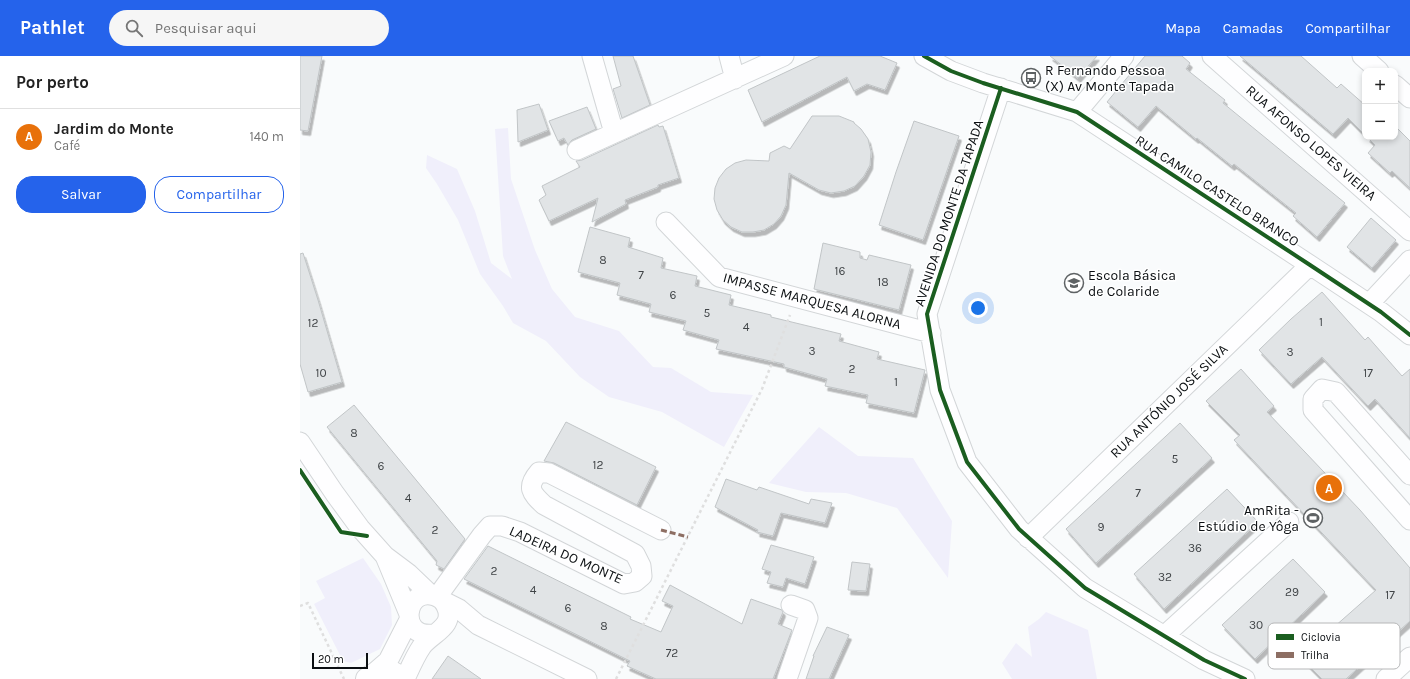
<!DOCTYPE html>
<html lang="pt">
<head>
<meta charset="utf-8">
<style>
	body { margin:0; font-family:Karla,sans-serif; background:#f6f6f6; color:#222 }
	.controls { position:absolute; right:12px; top:12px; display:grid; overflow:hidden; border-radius:8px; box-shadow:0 2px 6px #0003 }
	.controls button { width:36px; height:36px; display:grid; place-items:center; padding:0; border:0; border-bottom:1px solid #e0e0e0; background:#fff; color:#222; font:20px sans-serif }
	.scale { position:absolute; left:12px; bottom:10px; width:56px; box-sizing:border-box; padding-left:4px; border:2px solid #0b0f12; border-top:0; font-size:11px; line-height:14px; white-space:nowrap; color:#0b0f12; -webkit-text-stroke:3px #fff; paint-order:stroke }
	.you { position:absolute; left:678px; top:252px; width:14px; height:14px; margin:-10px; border:3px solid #fff; border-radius:50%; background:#1a73e8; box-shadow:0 0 0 6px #1a73e833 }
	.badge { display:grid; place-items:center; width:26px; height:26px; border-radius:50%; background:#2563eb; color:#fff; font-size:13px; font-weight:700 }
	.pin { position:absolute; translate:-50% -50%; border:2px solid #fff; box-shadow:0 1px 4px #0006 }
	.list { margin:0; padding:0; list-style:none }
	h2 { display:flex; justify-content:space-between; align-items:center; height:52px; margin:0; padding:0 16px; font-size:17px }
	h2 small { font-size:13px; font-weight:400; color:#767676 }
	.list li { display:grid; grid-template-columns:26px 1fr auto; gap:12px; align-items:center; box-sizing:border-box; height:56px; padding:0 16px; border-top:1px solid #e0e0e0 }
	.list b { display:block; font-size:15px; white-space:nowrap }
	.list p { margin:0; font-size:13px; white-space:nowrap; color:#767676 }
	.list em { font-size:13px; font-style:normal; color:#767676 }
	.actions { display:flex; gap:8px; padding:12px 16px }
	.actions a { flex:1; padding:9px 0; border:1px solid #2563eb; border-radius:16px; text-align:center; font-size:14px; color:#2563eb }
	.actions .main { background:#2563eb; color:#fff }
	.icon { flex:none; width:22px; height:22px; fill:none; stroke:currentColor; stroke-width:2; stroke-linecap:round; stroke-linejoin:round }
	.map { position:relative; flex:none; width:1110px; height:623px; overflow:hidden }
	header { display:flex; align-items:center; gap:24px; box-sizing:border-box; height:56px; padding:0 20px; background:#2563eb; color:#fff }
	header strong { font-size:19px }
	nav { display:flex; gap:22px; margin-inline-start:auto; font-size:14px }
	.search { width:280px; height:36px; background:#f6f6f6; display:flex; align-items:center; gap:10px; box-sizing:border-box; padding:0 14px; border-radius:22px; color:#767676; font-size:15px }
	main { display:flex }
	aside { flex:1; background:#fff }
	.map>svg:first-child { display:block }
	.green { fill:#f0effb }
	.building { fill:#e1e4e6; stroke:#c1c5c7; filter:url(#shadow) }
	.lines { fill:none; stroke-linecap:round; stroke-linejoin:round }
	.street-casing { stroke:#d3d6d8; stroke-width:21 }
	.secondary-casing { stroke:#d3d6d8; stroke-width:24 }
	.path { stroke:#dfdfdf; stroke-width:2.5; stroke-dasharray:3 3; stroke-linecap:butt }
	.street { stroke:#fefeff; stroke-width:19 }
	.secondary { stroke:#fefeff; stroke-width:22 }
	.quiet { stroke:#8d6e63; stroke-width:3; stroke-dasharray:6 3; stroke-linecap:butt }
	.cycleway-casing { stroke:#fff; stroke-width:6 }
	.cycleway { stroke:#1b5e20; stroke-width:4 }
	.labels { text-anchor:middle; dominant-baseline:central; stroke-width:3; stroke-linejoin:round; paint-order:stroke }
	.number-label { font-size:12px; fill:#404447 }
	.poi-label { font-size:14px; fill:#0b0f12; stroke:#fff; text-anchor:start }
	.street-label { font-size:14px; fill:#0b0f12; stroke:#fff }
	.key { fill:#fff; stroke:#b6b7b8; stroke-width:1 }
	.key-label { font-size:11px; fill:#0b0f12 }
</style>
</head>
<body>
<header>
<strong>Pathlet</strong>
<div class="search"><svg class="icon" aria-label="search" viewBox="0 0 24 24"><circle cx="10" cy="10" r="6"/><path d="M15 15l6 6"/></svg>Pesquisar aqui</div>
<nav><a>Mapa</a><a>Camadas</a><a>Compartilhar</a></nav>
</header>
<main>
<aside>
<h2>Por perto<small></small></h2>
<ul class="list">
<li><span class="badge" style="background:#e8710a">A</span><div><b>Jardim do Monte</b><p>Café</p></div><em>140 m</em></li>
</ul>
<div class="actions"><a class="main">Salvar</a><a>Compartilhar</a></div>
</aside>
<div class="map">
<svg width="1110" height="623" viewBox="0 0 1110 623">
	<defs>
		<filter id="shadow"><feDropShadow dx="2.5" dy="4.5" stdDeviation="0" flood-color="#0004"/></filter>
	</defs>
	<rect width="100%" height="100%" fill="#f9fbfc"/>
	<path class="green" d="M208,72l3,51 24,71 17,39 23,28 44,14 34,36 18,1 40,24 42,3 -29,52 -62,-35 -53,-15 -29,-20 -34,-36 -33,-18 -10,-17 -23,-32 -22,-54 -21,-36 -11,-16 1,-13 30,14 18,42 16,52 21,16 -9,-23 -8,-127z
		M519,371l39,29 55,2 39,63 -4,57 -51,-70 -51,-15 -40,-1 -37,-9z
		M63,502l18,26 10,23 1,18 -12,24 -29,14 -8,-2 -29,-57 11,-6 -9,-17z
		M746,556l42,18 9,49h-85l-10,-16 14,-20 16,14 -4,-30 11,-8z"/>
	<path class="building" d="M0,0h22l-14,75 -8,-1z
		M313,0h20l17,49 -28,13 -9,-29 8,-3z
		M520,0h60l17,7 -12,27 -18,-6 -13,7 -7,-14 -85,45 -14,-32z
		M750,0h47l-19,22z
		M845,0h37l8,7 -4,6 39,31 -2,3 122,100 -28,34 -24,-21 3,-3 -62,-49 -2,2 -35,-28 -1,1 -40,-33 -18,21 -31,-25z
		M940,0h61l36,32 4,-4 24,21v30l-17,-17 -15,16z
		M239,48l9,26 -30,12 -1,-32z
		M287,51l9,22 -24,11 -4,5 -4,-7 -6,3 -9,-20z
		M512,60h27l15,6v1l7,6 7,10 3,13 -1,13 -6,11 -9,10 -11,5 -13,2 -12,-3 -30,-17 -3,32 -5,11 -7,8 -10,6 -11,2h-11l-11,-5 -8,-7 -6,-10 -3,-11 1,-11 4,-10 7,-9 9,-6 11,-3 23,1 1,-8 14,-7 6,3z
		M614,65l45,15 -36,104 -44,-15 17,-53z
		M358,69l1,2 4,-1 16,52 -21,7v2l-33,13 1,4 -34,18 6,-24 -49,23 -10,-21 7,-5 -4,-9 38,-19 -4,-6 6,-1z
		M1095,70l15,15v47l-18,-17 -2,2 -22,-20 7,-8 -8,-8h28z
		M1071,162l25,22 -24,28 -25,-21z
		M290,171l40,11 -2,9 35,11 -2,10 36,8 -2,10 36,9 -2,10 42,10v2l70,17 -2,7 40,11 -2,7 48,11 -11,43 -48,-10 2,-8 -43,-9 2,-7 -43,-12v-3l-68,-15 3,-9 -36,-10 3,-9 -37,-9 2,-8 -34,-9 3,-12 -42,-11z
		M523,187l37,9v6l7,2 2,-5 42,10 -12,45 -85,-21z
		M3,197l15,47 24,82 -34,10 -8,-28v-110z
		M1022,236l43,48 3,-3 34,39 8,-7v69l-35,-39 -7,7 -46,-49 -31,27 -32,-34 32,-31z
		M941,313l33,37 -7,6 93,98 50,58v53l-64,58h-24l-22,-22 76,-67 -142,-150 6,-5 -34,-34z
		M54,349l111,134 -21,30 -8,-4 1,-4 -110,-134z
		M266,366l90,45 -19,38 -83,-42 -10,-2z
		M880,367l32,35 -116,105 -30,-34z
		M426,423l31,11 2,-3 50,17 2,-5 21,4 -7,20 -44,-10 -8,23 -16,-4 1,-2 -43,-23z
		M927,433l31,33 -94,87 -30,-35z
		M471,489l43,12 -9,27 -19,-6 -3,9 -16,-4 4,-11 -9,-3z
		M188,490l143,71 -1,2 31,13 12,-26 -11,-5 8,-16 72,39 9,-25 31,11 1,2 -5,12 14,6 -19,49h-117l-29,-13 3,-5 -166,-82z
		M993,503l32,33 -70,67 -33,-34z
		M552,506l18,2 -4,27 -18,-1z
		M527,571l22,8 -20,44h-23l8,-23h-1z
		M148,600l33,23h-49z"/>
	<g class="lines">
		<g class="street-casing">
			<path id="street" d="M292,0l22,77
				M429,0l6,23
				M624,0l27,15 32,12 94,29 233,153 71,47 29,23
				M912,0l198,175
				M1062,0l17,15
				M1095,29l15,13
				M701,32l-74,226 13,76 27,72 52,67 66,59 119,72 41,19
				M777,56l47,-56
				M277,94l207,-94
				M366,166l53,55 212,56
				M1069,248l41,-44
				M0,386l35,52 25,34 25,28 24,18 22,21
				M1110,419l-74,-83 -14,-3 -9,10v11l97,110
				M728,482l282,-273
				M85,500l24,58
				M137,541l45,-62 8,-9h12l18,6 104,52 11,-2 7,-6 -1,-10 -6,-12 -91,-49c-13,-12 -18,-18 -5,-33l10,1 112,57
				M143,545l16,8 19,16 109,54
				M864,580l125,-114
				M73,618l15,-13 21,-41
				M105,623c5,-11 10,-23 17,-33 10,-13 34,-20 24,-40 -2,-5 -6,-8 -11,-10 -30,-10 -38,42 -2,38
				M487,623l21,-61 -3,-8 -14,-5
				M1086,623l24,-22"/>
		</g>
		<g class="secondary-casing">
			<path id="secondary" d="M67,623c11,-9 25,-10 35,0"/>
		</g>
		<path class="path" d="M0,550l8,-3 36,76
			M316,623l146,-290 28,-74"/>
		<use href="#street" class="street"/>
		<use href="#secondary" class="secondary"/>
		<path class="quiet" d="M361,474l27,7"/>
		<g class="cycleway-casing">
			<path id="cycleway" d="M624,0l27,15 32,12 94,29 233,153 71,47 29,23
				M701,32l-74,226 13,76 27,72 52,67 66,59 119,72 41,19
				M0,414l41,62 26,4"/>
		</g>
		<use href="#cycleway" class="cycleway"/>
	</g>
	<defs>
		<g id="bus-ring" transform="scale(1)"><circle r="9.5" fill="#fff" stroke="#5e6264" stroke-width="1.5"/><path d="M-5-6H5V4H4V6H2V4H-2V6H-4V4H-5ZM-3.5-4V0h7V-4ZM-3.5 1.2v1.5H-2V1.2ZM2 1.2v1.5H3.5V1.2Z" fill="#5e6264"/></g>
		<g id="school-ring" transform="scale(1)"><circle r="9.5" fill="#fff" stroke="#5e6264" stroke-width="1.5"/><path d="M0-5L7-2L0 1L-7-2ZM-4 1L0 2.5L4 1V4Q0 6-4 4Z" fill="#5e6264"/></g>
		<g id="stadium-ring" transform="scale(1)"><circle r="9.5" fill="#fff" stroke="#5e6264" stroke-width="1.5"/><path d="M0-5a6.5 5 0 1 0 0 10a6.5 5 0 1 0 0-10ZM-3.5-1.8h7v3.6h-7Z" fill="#5e6264"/></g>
	</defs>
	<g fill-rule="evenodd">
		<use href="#bus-ring" x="731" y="22"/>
		<use href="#school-ring" x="774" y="227"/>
		<use href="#stadium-ring" x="1013" y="462"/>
	</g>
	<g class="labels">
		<g class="number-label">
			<text x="303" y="204">8</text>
			<text x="540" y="215">16</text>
			<text x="341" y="219">7</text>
			<text x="583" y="226">18</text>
			<text x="373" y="239">6</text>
			<text x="407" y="257">5</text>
			<text x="1021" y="266">1</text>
			<text x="13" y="267">12</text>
			<text x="446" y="271">4</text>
			<text x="512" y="295">3</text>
			<text x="990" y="296">3</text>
			<text x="552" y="313">2</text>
			<text x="21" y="317">10</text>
			<text x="1068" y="317">17</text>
			<text x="596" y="326">1</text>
			<text x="54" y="377">8</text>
			<text x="875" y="403">5</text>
			<text x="298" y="409">12</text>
			<text x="81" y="410">6</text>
			<text x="838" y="437">7</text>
			<text x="108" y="442">4</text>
			<text x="801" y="471">9</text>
			<text x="135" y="474">2</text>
			<text x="895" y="492">36</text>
			<text x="194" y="515">2</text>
			<text x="865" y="521">32</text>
			<text x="233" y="534">4</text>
			<text x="992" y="536">29</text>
			<text x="1090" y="539">17</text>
			<text x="268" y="552">6</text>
			<text x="956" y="569">30</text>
			<text x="304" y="570">8</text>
			<text x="372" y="597">72</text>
		</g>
		<g class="poi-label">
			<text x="745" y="14">R Fernando Pessoa<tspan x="745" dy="16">(X) Av Monte Tapada</tspan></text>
			<text x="788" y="219">Escola Básica<tspan x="788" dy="16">de Colaride</tspan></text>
			<text x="999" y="454" text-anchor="end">AmRita -<tspan x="999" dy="16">Estúdio de Yôga</tspan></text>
		</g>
		<g class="street-label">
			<text transform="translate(1011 87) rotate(41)">RUA AFONSO LOPES VIEIRA</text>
			<text transform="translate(917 135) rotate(33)">RUA CAMILO CASTELO BRANCO</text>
			<text transform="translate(649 157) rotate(-72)">AVENIDA DO MONTE DA TAPADA</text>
			<text transform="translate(512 245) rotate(15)">IMPASSE MARQUESA ALORNA</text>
			<text transform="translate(869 345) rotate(-44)">RUA ANTÓNIO JOSÉ SILVA</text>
			<text transform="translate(266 499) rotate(24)">LADEIRA DO MONTE</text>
		</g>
	</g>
	<rect x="968" y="567" width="132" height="46" rx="6" class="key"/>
	<rect x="976" y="578" width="18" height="6" fill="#1b5e20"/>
	<rect x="976" y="596" width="18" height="6" fill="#8d6e63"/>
	<g class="key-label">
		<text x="1001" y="585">Ciclovia</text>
		<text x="1001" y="603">Trilha</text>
	</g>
</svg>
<div class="controls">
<button>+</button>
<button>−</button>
</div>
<div class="scale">20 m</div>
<div class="you"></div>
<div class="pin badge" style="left:1029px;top:432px;background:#e8710a">A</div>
</div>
</main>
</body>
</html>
